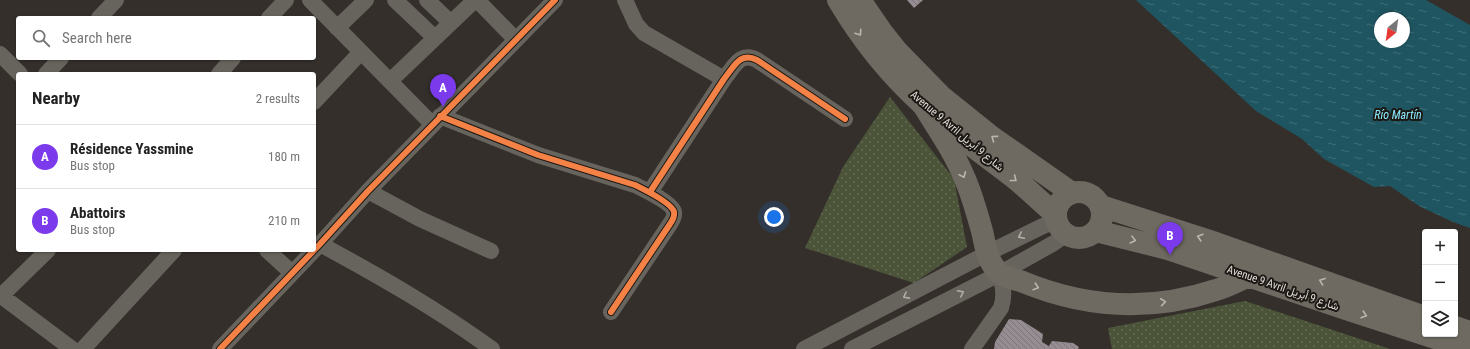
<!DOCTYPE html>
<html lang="en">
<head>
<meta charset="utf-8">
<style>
	body { margin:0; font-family:"Roboto Condensed",Vazirmatn,sans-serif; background:#f6f6f6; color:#222 }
	.controls { position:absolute; right:12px; bottom:12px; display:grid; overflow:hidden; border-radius:4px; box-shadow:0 1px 3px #0004 }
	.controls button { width:36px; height:36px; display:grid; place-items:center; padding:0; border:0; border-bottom:1px solid #e0e0e0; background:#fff; color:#222; font:20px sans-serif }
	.compass { position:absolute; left:1374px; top:12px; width:36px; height:36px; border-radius:50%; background:#fff; box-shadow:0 1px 3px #0004; rotate:209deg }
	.you { position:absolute; left:774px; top:217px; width:14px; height:14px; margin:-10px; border:3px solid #fff; border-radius:50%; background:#1a73e8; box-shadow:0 0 0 6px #1a73e833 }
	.badge { display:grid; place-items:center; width:26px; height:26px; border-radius:50%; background:#7c3aed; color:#fff; font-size:13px; font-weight:700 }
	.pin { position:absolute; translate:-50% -33px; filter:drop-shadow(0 1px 2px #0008) }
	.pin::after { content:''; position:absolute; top:21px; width:14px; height:12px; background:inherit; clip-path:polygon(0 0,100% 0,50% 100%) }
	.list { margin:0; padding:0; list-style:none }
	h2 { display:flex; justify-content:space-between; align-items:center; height:52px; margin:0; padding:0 16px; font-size:17px }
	h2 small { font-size:13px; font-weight:400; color:#767676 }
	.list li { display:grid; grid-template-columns:26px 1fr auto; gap:12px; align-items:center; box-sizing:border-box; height:64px; padding:0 16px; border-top:1px solid #e0e0e0 }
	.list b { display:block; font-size:15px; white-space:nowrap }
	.list p { margin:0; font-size:13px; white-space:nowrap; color:#767676 }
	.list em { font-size:13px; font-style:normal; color:#767676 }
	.icon { flex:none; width:22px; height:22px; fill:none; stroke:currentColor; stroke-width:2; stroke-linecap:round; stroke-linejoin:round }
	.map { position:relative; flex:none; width:1470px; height:349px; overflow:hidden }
	.search { position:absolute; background:#fff; box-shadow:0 1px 3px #0004; left:16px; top:16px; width:300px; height:44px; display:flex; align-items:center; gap:10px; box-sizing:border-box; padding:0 14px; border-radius:4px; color:#767676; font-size:15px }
	.panel { position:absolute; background:#fff; box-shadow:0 1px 3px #0004; left:16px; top:72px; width:300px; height:180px; border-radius:4px }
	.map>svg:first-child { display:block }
	.grass { fill:url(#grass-dots) }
	.water { fill:url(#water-ripples); fill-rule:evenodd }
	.building { fill:url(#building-back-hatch) }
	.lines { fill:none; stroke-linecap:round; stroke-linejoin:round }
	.minor { stroke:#67645d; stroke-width:16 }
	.highway { stroke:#6e6a62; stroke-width:22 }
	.cycleway-casing { stroke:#1c1814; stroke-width:8 }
	.cycleway { stroke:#f48246; stroke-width:6 }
	.oneway { stroke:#bab5af }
	.oneway2 { stroke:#b1ada7 }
	.labels { text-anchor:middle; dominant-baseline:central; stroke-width:4; stroke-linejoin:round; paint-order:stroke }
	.street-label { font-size:11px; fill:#e3ddd8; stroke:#1c1814 }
	.water-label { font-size:12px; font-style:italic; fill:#8ae8fc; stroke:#1c1814 }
</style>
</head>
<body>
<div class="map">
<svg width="1470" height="349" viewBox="0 0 1470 349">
	<defs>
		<pattern id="grass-dots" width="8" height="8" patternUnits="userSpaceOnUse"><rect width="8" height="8" fill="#4b5438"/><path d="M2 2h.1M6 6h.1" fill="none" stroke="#656c54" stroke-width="1.8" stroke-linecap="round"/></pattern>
		<pattern id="water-ripples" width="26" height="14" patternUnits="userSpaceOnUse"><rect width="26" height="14" fill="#1f5560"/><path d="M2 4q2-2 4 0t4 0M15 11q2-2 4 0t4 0" fill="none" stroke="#3f6d76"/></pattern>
		<pattern id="building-back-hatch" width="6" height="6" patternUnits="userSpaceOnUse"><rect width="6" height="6" fill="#968d92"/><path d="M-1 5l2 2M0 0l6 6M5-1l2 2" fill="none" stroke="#7d767a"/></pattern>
	</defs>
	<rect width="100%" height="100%" fill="#342f2b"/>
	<path class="grass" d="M890,97l64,82 13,68 -53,36 -109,-35 38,-81z
		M1245,301l145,48h-278l-4,-21z"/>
	<path class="water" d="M1136,0h290l44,25v203l-17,-6 -34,-16 -29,-20 -16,1 -50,-28 -22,-20 -46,-28zM1380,18h24v24h-24z"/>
	<path class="building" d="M907,0h16l-9,8z
		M1009,319l12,1 22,14 -1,8 7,4 3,-5 21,2 6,4 -1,2h-84l1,-7z"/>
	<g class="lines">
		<path class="minor" d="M310,0l122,124
			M395,0l40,38
			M427,0l24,23
			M477,0l39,40
			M625,0l11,24 8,9 80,46
			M99,18l17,-18
			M269,18l17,-18
			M337,28l29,-28
			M0,54l20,20
			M46,74l15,-16
			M219,74l14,-16
			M390,81l85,-81
			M314,102l47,-50
			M440,116l98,39 97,30c8,4 37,18 39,27 1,5 -2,9 -4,12l-59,88
			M368,191l52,28 71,32
			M650,192l74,-113c10,-12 16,-28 33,-19l88,59
			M320,244c59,32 117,65 172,105
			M267,250l25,23
			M0,295l72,54
			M1,296l47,-46
			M83,349l91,-99
			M220,349l100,-105 48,-53 187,-191
			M804,349l182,-95 57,-28 14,-5
			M852,349l147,-75 55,-31 13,-9
			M972,349l29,-41c4,-12 3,-22 -2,-34"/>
		<path class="highway" d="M838,0c23,39 51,74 84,104 28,27 60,49 91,73 15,12 29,26 43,38
			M860,0l22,32 16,20 43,44 51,41 80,56
			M923,105c15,24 31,47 42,74 7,16 12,34 17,52 4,16 4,28 16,41 5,6 18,7 25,10 63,26 127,30 193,8 11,-3 22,-9 33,-14
			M1056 215a23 23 0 1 1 46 0a23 23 0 1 1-46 0Z
			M1101,206l115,37 209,74
			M1096,231l72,18 181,61 120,39
			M1455,327l15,5"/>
		<g class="cycleway-casing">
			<path id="cycleway" d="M440,116l98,39 97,30c8,4 37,18 39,27 1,5 -2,9 -4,12l-59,88
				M650,192l74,-113c10,-12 16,-28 33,-19l88,59
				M220,349l100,-105 48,-53 187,-191"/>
		</g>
		<use href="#cycleway" class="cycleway"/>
	</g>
	<defs><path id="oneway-chevron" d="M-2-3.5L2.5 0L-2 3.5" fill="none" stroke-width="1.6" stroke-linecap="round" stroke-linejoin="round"/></defs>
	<g class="oneway">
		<use href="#oneway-chevron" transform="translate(859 33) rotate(56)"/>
		<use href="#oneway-chevron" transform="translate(994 138) rotate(-144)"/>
		<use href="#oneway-chevron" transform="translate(963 175) rotate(66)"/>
		<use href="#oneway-chevron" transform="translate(1014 179) rotate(39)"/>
		<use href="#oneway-chevron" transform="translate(1200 237) rotate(-163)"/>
		<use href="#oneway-chevron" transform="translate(1133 240) rotate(14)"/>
		<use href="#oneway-chevron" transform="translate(1322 281) rotate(-160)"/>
		<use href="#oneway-chevron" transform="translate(1036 287) rotate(18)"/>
		<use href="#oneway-chevron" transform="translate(1163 302) rotate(-8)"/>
		<use href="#oneway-chevron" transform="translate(1364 315) rotate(18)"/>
	</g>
	<g class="oneway2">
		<use href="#oneway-chevron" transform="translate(1021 236) rotate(154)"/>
		<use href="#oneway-chevron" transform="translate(961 293) rotate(-27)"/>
		<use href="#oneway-chevron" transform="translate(906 296) rotate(152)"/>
	</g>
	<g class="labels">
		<g class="street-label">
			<text transform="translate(957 131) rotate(40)">Avenue 9 Avril شارع 9 أبريل</text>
			<text transform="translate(1283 288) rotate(19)">Avenue 9 Avril شارع 9 أبريل</text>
		</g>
		<g class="water-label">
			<text x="1398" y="115">Río Martín</text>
		</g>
	</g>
</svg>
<div class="controls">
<button>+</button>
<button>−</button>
<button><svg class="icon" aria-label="layers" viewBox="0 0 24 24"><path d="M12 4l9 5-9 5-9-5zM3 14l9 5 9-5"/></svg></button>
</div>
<svg class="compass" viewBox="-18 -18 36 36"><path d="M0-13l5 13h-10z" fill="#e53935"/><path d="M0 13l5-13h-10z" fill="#767676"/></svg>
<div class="you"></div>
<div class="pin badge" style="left:443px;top:107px">A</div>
<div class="pin badge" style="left:1170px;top:255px">B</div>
<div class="search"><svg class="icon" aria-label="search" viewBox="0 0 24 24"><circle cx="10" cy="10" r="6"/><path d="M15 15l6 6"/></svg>Search here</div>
<section class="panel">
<h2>Nearby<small>2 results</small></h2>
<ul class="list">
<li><span class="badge">A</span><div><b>Résidence Yassmine</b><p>Bus stop</p></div><em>180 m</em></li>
<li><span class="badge">B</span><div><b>Abattoirs</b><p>Bus stop</p></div><em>210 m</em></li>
</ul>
</section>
</div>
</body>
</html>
